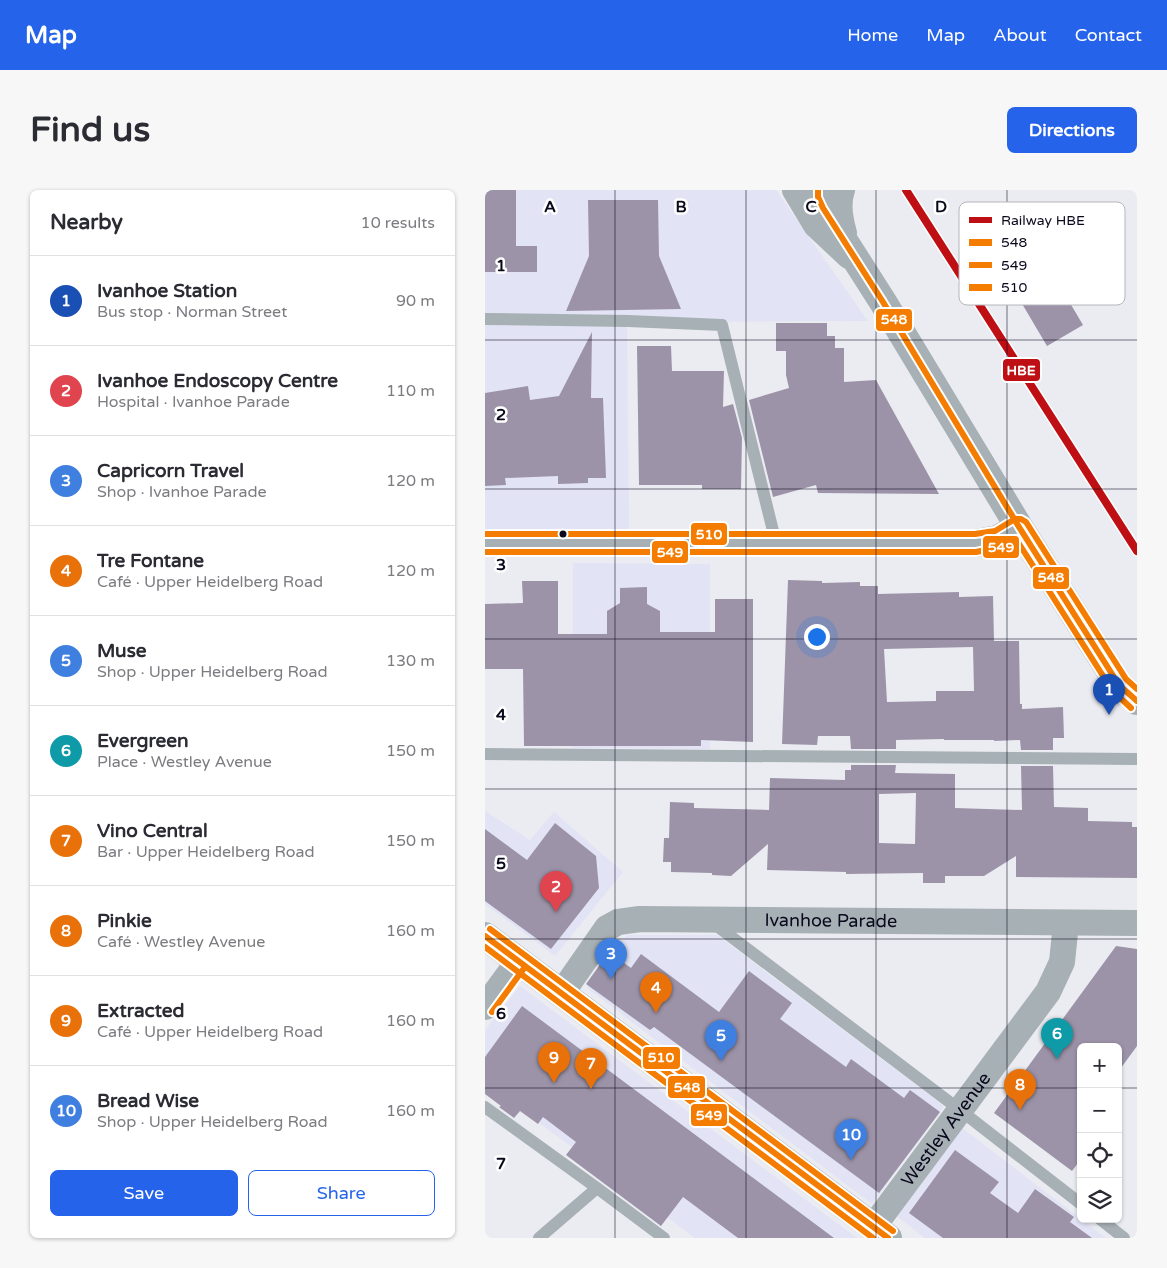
<!DOCTYPE html>
<html lang="en">
<head>
<meta charset="utf-8">
<style>
	body { margin:0; font-family:"Varela Round",sans-serif; background:#f7f7f7; color:#2b2b33 }
	.controls { position:absolute; right:15px; bottom:15px; display:grid; overflow:hidden; border-radius:8px; box-shadow:0 1px 4px #0004 }
	.controls button { width:45px; height:45px; display:grid; place-items:center; padding:0; border:0; border-bottom:1px solid #e1e1e2; background:#fff; color:#2b2b33; font:25px sans-serif }
	.you { position:absolute; left:331px; top:446px; width:18px; height:18px; margin:-12px; border:4px solid #fff; border-radius:50%; background:#1a73e8; box-shadow:0 0 0 8px #1a73e833 }
	.badge { display:grid; place-items:center; width:32px; height:32px; border-radius:50%; background:#2563eb; color:#fff; font-size:16px; font-weight:700 }
	.pin { position:absolute; translate:-50% -41px; filter:drop-shadow(0 1px 2px #0008) }
	.pin::after { content:''; position:absolute; top:26px; width:18px; height:15px; background:inherit; clip-path:polygon(0 0,100% 0,50% 100%) }
	.list { margin:0; padding:0; list-style:none }
	h2 { display:flex; justify-content:space-between; align-items:center; height:65px; margin:0; padding:0 20px; font-size:21px }
	h2 small { font-size:16px; font-weight:400; color:#7c7c81 }
	.list li { display:grid; grid-template-columns:32px 1fr auto; gap:15px; align-items:center; box-sizing:border-box; height:90px; padding:0 20px; border-top:1px solid #e1e1e2 }
	.list b { display:block; font-size:19px; white-space:nowrap }
	.list p { margin:0; font-size:16px; white-space:nowrap; color:#7c7c81 }
	.list em { font-size:16px; font-style:normal; color:#7c7c81 }
	.actions { display:flex; gap:10px; padding:15px 20px }
	.actions a { flex:1; padding:11px 0; border:1px solid #2563eb; border-radius:8px; text-align:center; font-size:18px; color:#2563eb }
	.actions .main { background:#2563eb; color:#fff }
	.icon { flex:none; width:28px; height:28px; fill:none; stroke:currentColor; stroke-width:2; stroke-linecap:round; stroke-linejoin:round }
	.map { position:relative; flex:none; width:652px; height:1048px; overflow:hidden; border-radius:8px }
	header { display:flex; align-items:center; gap:30px; box-sizing:border-box; height:70px; padding:0 25px; background:#2563eb; color:#fff }
	header strong { font-size:24px }
	nav { display:flex; gap:28px; margin-inline-start:auto; font-size:18px }
	.intro { display:flex; align-items:center; justify-content:space-between; box-sizing:border-box; height:120px; padding:0 30px }
	h1 { margin:0; font-size:35px }
	.button { padding:12px 22px; border-radius:8px; background:#2563eb; color:#fff; font-size:18px; font-weight:700 }
	main { display:flex; gap:30px; padding:0 30px }
	aside { flex:1; background:#fff; border-radius:8px; box-shadow:0 1px 4px #0004 }
	.map>svg:first-child { display:block }
	.built { fill:#e2e3f4 }
	.building { fill:#9c93a8; fill-rule:evenodd }
	.lines { fill:none; stroke-linecap:round; stroke-linejoin:round }
	.service { stroke:#a7b0b4; stroke-width:12 }
	.minor { stroke:#a7b0b4; stroke-width:26 }
	.tertiary { stroke:#a7b0b4; stroke-width:28 }
	.secondary { stroke:#a5b0b4; stroke-width:28 }
	.bus-1-casing { stroke:#fff; stroke-width:10 }
	.bus-2-casing { stroke:#fff; stroke-width:10 }
	.bus-3-casing { stroke:#fff; stroke-width:10 }
	.bus-1 { stroke:#f37c01; stroke-width:6 }
	.bus-2 { stroke:#f37c01; stroke-width:6 }
	.bus-3 { stroke:#f37c01; stroke-width:6 }
	.rail-1-casing { stroke:#fff; stroke-width:11 }
	.rail-1 { stroke:#be1014; stroke-width:8 }
	.grid { fill:none; stroke:#0a081c; stroke-width:1; stroke-opacity:0.55 }
	.bus-dot { fill:#0a081c; stroke:#fff; stroke-width:2 }
	.labels { text-anchor:middle; dominant-baseline:central; stroke-width:5; stroke-linejoin:round; paint-order:stroke }
	.street-label { font-size:18px; fill:#0a081c; stroke:#fff }
	.key { fill:#fff; stroke:#b6b5bb; stroke-width:1 }
	.key-label { font-size:14px; fill:#0a081c }
	.grid-label { font-size:16px; text-anchor:middle; font-weight:bold; fill:#0a081c; stroke:#fff; stroke-width:5; stroke-linejoin:round; paint-order:stroke }
	.line-badge { stroke:#fff; stroke-width:2 }
	.badge-label { font-size:14px; text-anchor:middle; font-weight:bold; fill:#fff }
</style>
</head>
<body>
<header>
<strong>Map</strong>
<nav><a>Home</a><a>Map</a><a>About</a><a>Contact</a></nav>
</header>
<div class="intro"><h1>Find us</h1><a class="button">Directions</a></div>
<main>
<aside>
<h2>Nearby<small>10 results</small></h2>
<ul class="list">
<li><span class="badge" style="background:#1a4fb4">1</span><div><b>Ivanhoe Station</b><p>Bus stop · Norman Street</p></div><em>90 m</em></li>
<li><span class="badge" style="background:#e0444e">2</span><div><b>Ivanhoe Endoscopy Centre</b><p>Hospital · Ivanhoe Parade</p></div><em>110 m</em></li>
<li><span class="badge" style="background:#3f7fe0">3</span><div><b>Capricorn Travel</b><p>Shop · Ivanhoe Parade</p></div><em>120 m</em></li>
<li><span class="badge" style="background:#e8710a">4</span><div><b>Tre Fontane</b><p>Café · Upper Heidelberg Road</p></div><em>120 m</em></li>
<li><span class="badge" style="background:#3f7fe0">5</span><div><b>Muse</b><p>Shop · Upper Heidelberg Road</p></div><em>130 m</em></li>
<li><span class="badge" style="background:#0f9aa8">6</span><div><b>Evergreen</b><p>Place · Westley Avenue</p></div><em>150 m</em></li>
<li><span class="badge" style="background:#e8710a">7</span><div><b>Vino Central</b><p>Bar · Upper Heidelberg Road</p></div><em>150 m</em></li>
<li><span class="badge" style="background:#e8710a">8</span><div><b>Pinkie</b><p>Café · Westley Avenue</p></div><em>160 m</em></li>
<li><span class="badge" style="background:#e8710a">9</span><div><b>Extracted</b><p>Café · Upper Heidelberg Road</p></div><em>160 m</em></li>
<li><span class="badge" style="background:#3f7fe0">10</span><div><b>Bread Wise</b><p>Shop · Upper Heidelberg Road</p></div><em>160 m</em></li>
</ul>
<div class="actions"><a class="main">Save</a><a>Share</a></div>
</aside>
<div class="map">
<svg width="652" height="1048" viewBox="0 0 652 1048">
	<rect width="100%" height="100%" fill="#ebecf2"/>
	<path class="built" d="M0,0h291l92,131 -241,1 2,207h-144z
		M88,373l137,1v185l-138,-1z
		M0,621l45,29 24,-28 69,60 -68,84 -70,-52z
		M143,745h89l227,171 -72,98 -285,-216 29,-43z
		M35,796l337,252h-162l-210,-155v-53z
		M472,934l124,95 25,19h-181l-34,-26z"/>
	<path class="building" d="M0,0h31v56h21v26h-52z
		M103,10h70l1,56 22,53 -115,2 23,-55z
		M536,30l62,105 -36,21 -62,-105z
		M291,133h51v13h8v12h9v34l32,-2 63,114 -121,-1 -2,-8 -43,12 -24,-97 40,-12 -3,-13v-24h-10z
		M107,142l-1,66h12l3,80h-18v5l-30,1v-8l-53,2 1,7 -21,1v-93l43,-7 2,14 29,-4z
		M152,156h34l1,25h52l-1,36 10,-3 9,34 -1,51h-39v-4h-63z
		M303,390l34,1v2l38,-1v4h18v8l81,-2v5l34,-1 1,45h25l1,63h2v5l41,-2 1,31h-11v12h-32l-1,-10 -26,1v-1h-50v-1l-48,1v9h-45l-1,-13h-32l-1,9 -35,-1zM488,457l1,44h-38v10l-49,1 -3,-53z
		M37,391h36v53h49v-23l13,-8v-15l27,-1v17l13,7v21h55v-33h38v143l-52,-2v6h-177l-1,-77h-38v-65l38,-1z
		M366,575h45l-1,8 60,1v34l67,2 -1,-44h32l1,41 34,1v13l44,1v5h5v51l-121,-1v-21l-32,20h-39v7h-22v-10l-77,1v-2l-79,-2 1,-26 -37,32 -19,-1v-2l-41,-1v-10h-8l1,-24h5l1,-36 24,1v5l75,2 1,-32 75,2v-10h6zM431,603l-1,51 -36,-1v-49z
		M70,633l41,33 3,32 -48,61 -66,-48v-72l42,31z
		M631,756l21,3v97l-19,26v-25h-37v112l-9,12 -78,-58z
		M124,762l22,16 10,-14 78,58 30,-41 43,32 -12,16 66,48 5,-8 53,39 6,-8 30,22 -61,81 -225,-166 -4,3 -64,-46z
		M37,816l66,49 246,183h-96l-55,-41 -22,29 -95,-71 10,-13 -33,-25 -5,7 -18,-13 -6,7 -15,-11 2,-1 -16,-12v-37z
		M470,960l44,32 -9,11 28,20 17,-24 39,28 -4,5 22,16h-149l-34,-25z"/>
	<g class="lines">
		<path class="service" d="M0,129l143,2 94,4 54,218
			M0,564l652,5
			M228,733l247,187 121,94
			M0,917l112,81 67,50
			M615,1029l24,19
			M54,1048l58,-50"/>
		<g class="minor">
			<path d="M310,0l21,35 33,31"/>
			<path id="s1" d="M76,804l46,-66 11,-6 22,-3 497,4"/>
			<path d="M0,817l33,-45"/>
			<path id="s2" d="M388,1037l175,-235 14,-30 4,-39"/>
		</g>
		<path class="tertiary" d="M333,0v7l5,11 60,94 136,225 100,158 18,16
			M356,0c-5,14 -2,29 2,43
			M0,353h491l22,-4 21,-12"/>
		<path class="secondary" d="M0,746l403,302"/>
		<g class="bus-1-casing">
			<path id="bus-1" d="M333,0v7l5,11 60,94 136,225 100,158 18,16
				M0,746l403,302"/>
		</g>
		<g class="bus-2-casing">
			<path id="bus-2" d="M0,362h491l25,-5 15,-8 96,151 19,18
				M0,757l388,291
				M7,822l33,-45"/>
		</g>
		<g class="bus-3-casing">
			<path id="bus-3" d="M0,344h490l20,-3 20,-12h6l5,3 100,157 11,10
				M5,739l403,302"/>
		</g>
		<use href="#bus-1" class="bus-1"/>
		<use href="#bus-2" class="bus-2"/>
		<use href="#bus-3" class="bus-3"/>
		<g class="rail-1-casing">
			<path id="rail-1" d="M421,0l231,361"/>
		</g>
		<use href="#rail-1" class="rail-1"/>
	</g>
	<path class="grid" d="M130,0v1048M261,0v1048M391,0v1048M522,0v1048M0,150h652M0,299h652M0,449h652M0,599h652M0,749h652M0,898h596M633,898h19"/>
	<circle class="bus-dot" cx="78" cy="344" r="4.5"/>
	<g class="labels">
		<g class="street-label">
			<text stroke="none"><textPath href="#s1" startOffset="306">Ivanhoe Parade</textPath></text>
			<text stroke="none"><textPath href="#s2" startOffset="122">Westley Avenue</textPath></text>
		</g>
	</g>
	<rect x="474" y="12" width="166" height="103" rx="8" class="key"/>
	<rect x="484" y="27" width="23" height="6" fill="#be1014"/>
	<rect x="484" y="49" width="23" height="7" fill="#f37c01"/>
	<rect x="484" y="72" width="23" height="6" fill="#f37c01"/>
	<rect x="484" y="94" width="23" height="7" fill="#f37c01"/>
	<g class="key-label">
		<text x="516" y="35">Railway HBE</text>
		<text x="516" y="57">548</text>
		<text x="516" y="80">549</text>
		<text x="516" y="102">510</text>
	</g>
	<g class="grid-label">
		<text x="65" y="22">A</text>
		<text x="196" y="22">B</text>
		<text x="326" y="22">C</text>
		<text x="456" y="22">D</text>
		<text x="16" y="81">1</text>
		<text x="16" y="230">2</text>
		<text x="16" y="380">3</text>
		<text x="16" y="530">4</text>
		<text x="16" y="679">5</text>
		<text x="16" y="829">6</text>
		<text x="16" y="979">7</text>
	</g>
	<g class="line-badge">
		<rect x="390" y="118" width="38" height="24" rx="5" fill="#f37c01"/>
		<rect x="517" y="168" width="39" height="24" rx="5" fill="#be1014"/>
		<rect x="205" y="332" width="38" height="24" rx="5" fill="#f37c01"/>
		<rect x="497" y="345" width="38" height="24" rx="5" fill="#f37c01"/>
		<rect x="166" y="350" width="38" height="24" rx="5" fill="#f37c01"/>
		<rect x="547" y="376" width="38" height="24" rx="5" fill="#f37c01"/>
		<rect x="157" y="856" width="39" height="24" rx="5" fill="#f37c01"/>
		<rect x="182" y="885" width="39" height="24" rx="5" fill="#f37c01"/>
		<rect x="205" y="913" width="38" height="24" rx="5" fill="#f37c01"/>
	</g>
	<g class="badge-label">
		<text x="409" y="134">548</text>
		<text x="536" y="185">HBE</text>
		<text x="224" y="349">510</text>
		<text x="516" y="362">549</text>
		<text x="185" y="367">549</text>
		<text x="566" y="392">548</text>
		<text x="176" y="872">510</text>
		<text x="202" y="902">548</text>
		<text x="224" y="930">549</text>
	</g>
</svg>
<div class="controls">
<button>+</button>
<button>−</button>
<button><svg class="icon" aria-label="locate" viewBox="0 0 24 24"><circle cx="12" cy="12" r="6"/><path d="M12 2v4M12 18v4M2 12h4M18 12h4"/></svg></button>
<button><svg class="icon" aria-label="layers" viewBox="0 0 24 24"><path d="M12 4l9 5-9 5-9-5zM3 14l9 5 9-5"/></svg></button>
</div>
<div class="you"></div>
<div class="pin badge" style="left:624px;top:525px;background:#1a4fb4">1</div>
<div class="pin badge" style="left:71px;top:722px;background:#e0444e">2</div>
<div class="pin badge" style="left:126px;top:789px;background:#3f7fe0">3</div>
<div class="pin badge" style="left:171px;top:823px;background:#e8710a">4</div>
<div class="pin badge" style="left:236px;top:871px;background:#3f7fe0">5</div>
<div class="pin badge" style="left:572px;top:869px;background:#0f9aa8">6</div>
<div class="pin badge" style="left:106px;top:899px;background:#e8710a">7</div>
<div class="pin badge" style="left:535px;top:920px;background:#e8710a">8</div>
<div class="pin badge" style="left:69px;top:893px;background:#e8710a">9</div>
<div class="pin badge" style="left:366px;top:970px;background:#3f7fe0">10</div>
</div>
</main>
</body>
</html>
